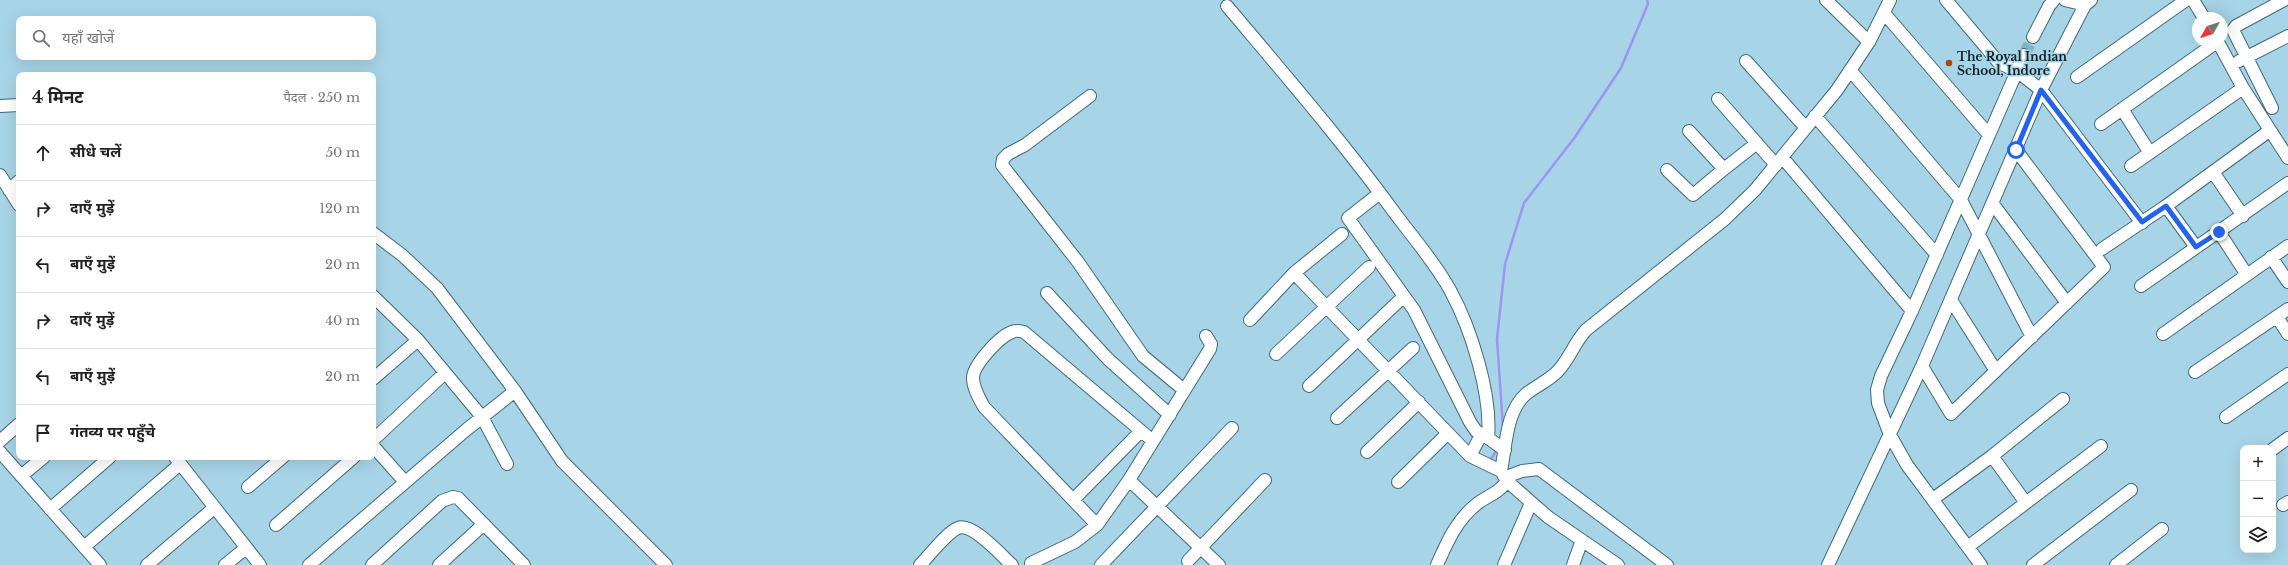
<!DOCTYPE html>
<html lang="hi">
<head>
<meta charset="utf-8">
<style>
	body { margin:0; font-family:"Libre Baskerville","Noto Sans Devanagari",serif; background:#f2f2f2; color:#222 }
	.controls { position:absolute; right:12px; bottom:12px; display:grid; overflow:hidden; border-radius:8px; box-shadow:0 4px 16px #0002 }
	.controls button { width:36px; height:36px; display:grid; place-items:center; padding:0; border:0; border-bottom:1px solid #e0e0e0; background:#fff; color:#222; font:20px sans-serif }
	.compass { position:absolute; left:2192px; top:12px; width:36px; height:36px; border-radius:50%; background:#fff; box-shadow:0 4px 16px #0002; rotate:231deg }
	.stop { position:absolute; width:12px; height:12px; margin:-9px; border:3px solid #2563eb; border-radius:50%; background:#fff }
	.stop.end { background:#2563eb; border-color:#fff; box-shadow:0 1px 4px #0008 }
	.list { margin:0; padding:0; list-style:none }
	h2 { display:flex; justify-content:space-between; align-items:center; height:52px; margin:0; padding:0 16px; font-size:17px }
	h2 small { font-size:13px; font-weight:400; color:#767676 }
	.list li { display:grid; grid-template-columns:26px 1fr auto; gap:12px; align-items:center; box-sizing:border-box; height:56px; padding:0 16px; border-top:1px solid #e0e0e0 }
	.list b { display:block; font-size:15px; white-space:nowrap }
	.list em { font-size:13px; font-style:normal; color:#767676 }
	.icon { flex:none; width:22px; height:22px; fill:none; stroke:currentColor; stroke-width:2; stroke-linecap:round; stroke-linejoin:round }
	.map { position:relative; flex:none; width:2288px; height:565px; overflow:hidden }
	.search { position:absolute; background:#fff; box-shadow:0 4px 16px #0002; left:16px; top:16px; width:360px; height:44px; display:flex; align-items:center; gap:10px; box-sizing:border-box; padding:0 14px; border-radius:8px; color:#767676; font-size:15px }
	.panel { position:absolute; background:#fff; box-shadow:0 4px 16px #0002; left:16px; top:72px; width:360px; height:388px; border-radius:8px }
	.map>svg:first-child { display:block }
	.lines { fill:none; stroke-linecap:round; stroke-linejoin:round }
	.stream { stroke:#9d95f4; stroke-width:2.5 }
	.minor-tunnel { stroke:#89b0c1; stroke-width:12; stroke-dasharray:12 6; stroke-linecap:butt }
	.minor-casing { stroke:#41697a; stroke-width:14 }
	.minor { stroke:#fff; stroke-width:12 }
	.route { stroke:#2563eb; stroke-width:5 }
	.poi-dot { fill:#aa4906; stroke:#a8d4e7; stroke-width:1.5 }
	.labels { text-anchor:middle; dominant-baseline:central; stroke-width:3; stroke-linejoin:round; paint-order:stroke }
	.poi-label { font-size:12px; font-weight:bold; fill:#0f2027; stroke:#a8d4e7; text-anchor:start }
</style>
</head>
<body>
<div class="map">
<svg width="2288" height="565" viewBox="0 0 2288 565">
	<rect width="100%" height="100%" fill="#a8d4e7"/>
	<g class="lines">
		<path class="stream" d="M1503,427l-6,-88 8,-75 19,-61 51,-66 46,-69 27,-64 -1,-4
			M1490,461l8,-13"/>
		<path class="minor-tunnel" d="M2024,55l9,-18"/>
		<g class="minor-casing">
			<path id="minor" d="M1826,0l43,42
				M1946,0l53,63 18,8 24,19 101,133
				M2065,0l20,5
				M2193,0l11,18
				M1227,6c58,69 117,137 170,210 18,24 39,48 53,74 21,38 42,105 38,148l17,12
				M1884,13l105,122
				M2033,37l16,-31 5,-6
				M2218,42l25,46 45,70
				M1746,61l60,67
				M2239,61l49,-25
				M1850,70l111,130 71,137
				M2077,77l109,-77
				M1090,96l-65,49 -17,9 -5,5 -1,6 76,97 65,94 41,34
				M1718,99l58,66
				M0,106l19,-1
				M2272,108l-39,-78 3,-4 48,-26
				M2122,109l28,44
				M1815,116l122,139
				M2101,124l116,-82
				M1689,131l35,38 33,-26
				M1782,157l130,154
				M2131,166l112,-78
				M1667,170l26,25 31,-26
				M2213,172l30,44
				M0,175l19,30
				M9,190l10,-9
				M1380,193l-32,25 66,92 56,112 6,9 12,7
				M1993,204l74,99
				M2166,206l103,-75
				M2219,232l28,43
				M373,233l29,22 35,33 78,103 47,70 104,104
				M2102,249l64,-43 30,41
				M2271,257l17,25
				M1294,273l48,-39
				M2141,286l147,-103
				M1047,293l61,66 62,56
				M373,296l45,44 64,77 25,47
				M1951,300l45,71
				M2277,317l11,17
				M1250,320l44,-47 176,183 31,15
				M2163,334l125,-88
				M1276,354l93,-87
				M1922,366l29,48 153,-147 -88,-117
				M2195,372l93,-63
				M373,379l45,-39
				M1309,386l91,-86
				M2226,417l62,-43
				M1337,418l76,-70
				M373,440l72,-67
				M0,441l19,-17
				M373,446l32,36
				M2273,449l15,-11
				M0,452l100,113
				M1367,452l52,-50
				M1470,456l11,-21
				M1992,456l34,47
				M175,457l85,108
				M21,476l23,-19
				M1506,477l16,-6 17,-2 128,96
				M1129,480l90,85
				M1507,481l41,36 70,48
				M1398,482l50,-49
				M248,487l35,-30
				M1933,499l59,-43 71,-57
				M1073,500l68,-69
				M2283,505l5,-3
				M50,509l60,-52
				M276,525l78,-68
				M1097,525l-113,-118c-5,-9 -11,-19 -11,-29 0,-13 27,-42 39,-46 3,-2 8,-1 12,0l129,109
				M1969,546l132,-100
				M84,547l96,-83
				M1188,561l77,-81
				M1031,563l44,-21 22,-17 32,-45 81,-131 1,-5 -5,-8
				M147,565l67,-57
				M225,565l21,-17
				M309,565l157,-135 49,-39
				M372,565l70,-64 11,-4 5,1 66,67
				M439,565l45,-41
				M920,565c10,-10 26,-32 38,-37 14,-6 43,27 54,37
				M1101,565l131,-137
				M1437,565c10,-23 20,-46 41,-62 11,-8 21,-10 29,-22l-6,-10c5,-25 5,-60 25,-77 10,-8 22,-13 31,-22 12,-12 17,-29 29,-42l139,-111 30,-29 82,-100 32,-48 21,-42
				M1504,565l27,-62
				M1573,565l9,-25
				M1828,565l94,-199 119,-276 44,-85 6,-5
				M1981,565l-74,-100 -17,-30 -12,-32 -1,-13 4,-14 31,-65 112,-256
				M2033,565l98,-75
				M2116,565l46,-36"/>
		</g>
		<use href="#minor" class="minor"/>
	</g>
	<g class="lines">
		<path class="route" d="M2016,150l25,-60 101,132 24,-16 30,41 23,-15"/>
	</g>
	<circle class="poi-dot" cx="1949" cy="63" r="4"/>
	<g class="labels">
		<g class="poi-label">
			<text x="1957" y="56">The Royal Indian<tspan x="1957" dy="14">School, Indore</tspan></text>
		</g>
	</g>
</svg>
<div class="controls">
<button>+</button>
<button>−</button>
<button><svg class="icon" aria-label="layers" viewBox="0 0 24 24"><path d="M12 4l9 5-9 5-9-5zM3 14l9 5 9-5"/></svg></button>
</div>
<svg class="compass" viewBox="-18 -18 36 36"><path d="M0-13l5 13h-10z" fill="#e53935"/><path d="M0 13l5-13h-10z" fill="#767676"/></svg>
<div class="stop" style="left:2016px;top:150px"></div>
<div class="stop end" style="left:2219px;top:232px"></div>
<div class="search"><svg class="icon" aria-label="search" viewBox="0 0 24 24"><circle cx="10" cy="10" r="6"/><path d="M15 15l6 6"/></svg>यहाँ खोजें</div>
<section class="panel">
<h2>4 मिनट<small>पैदल · 250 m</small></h2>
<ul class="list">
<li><svg class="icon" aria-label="ahead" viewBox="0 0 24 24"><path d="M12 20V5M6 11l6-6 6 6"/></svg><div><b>सीधे चलें</b></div><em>50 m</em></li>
<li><svg class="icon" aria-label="right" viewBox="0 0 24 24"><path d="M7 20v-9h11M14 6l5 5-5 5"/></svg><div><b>दाएँ मुड़ें</b></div><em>120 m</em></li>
<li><svg class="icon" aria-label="left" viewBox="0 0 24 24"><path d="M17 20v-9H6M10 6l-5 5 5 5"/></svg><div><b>बाएँ मुड़ें</b></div><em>20 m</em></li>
<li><svg class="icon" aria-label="right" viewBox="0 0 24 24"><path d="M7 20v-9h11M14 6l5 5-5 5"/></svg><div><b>दाएँ मुड़ें</b></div><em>40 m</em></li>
<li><svg class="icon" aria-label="left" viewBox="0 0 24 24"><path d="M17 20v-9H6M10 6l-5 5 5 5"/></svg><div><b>बाएँ मुड़ें</b></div><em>20 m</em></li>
<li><svg class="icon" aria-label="arrive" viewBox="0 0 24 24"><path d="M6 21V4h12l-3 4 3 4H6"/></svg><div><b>गंतव्य पर पहुँचे</b></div></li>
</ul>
</section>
</div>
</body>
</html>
